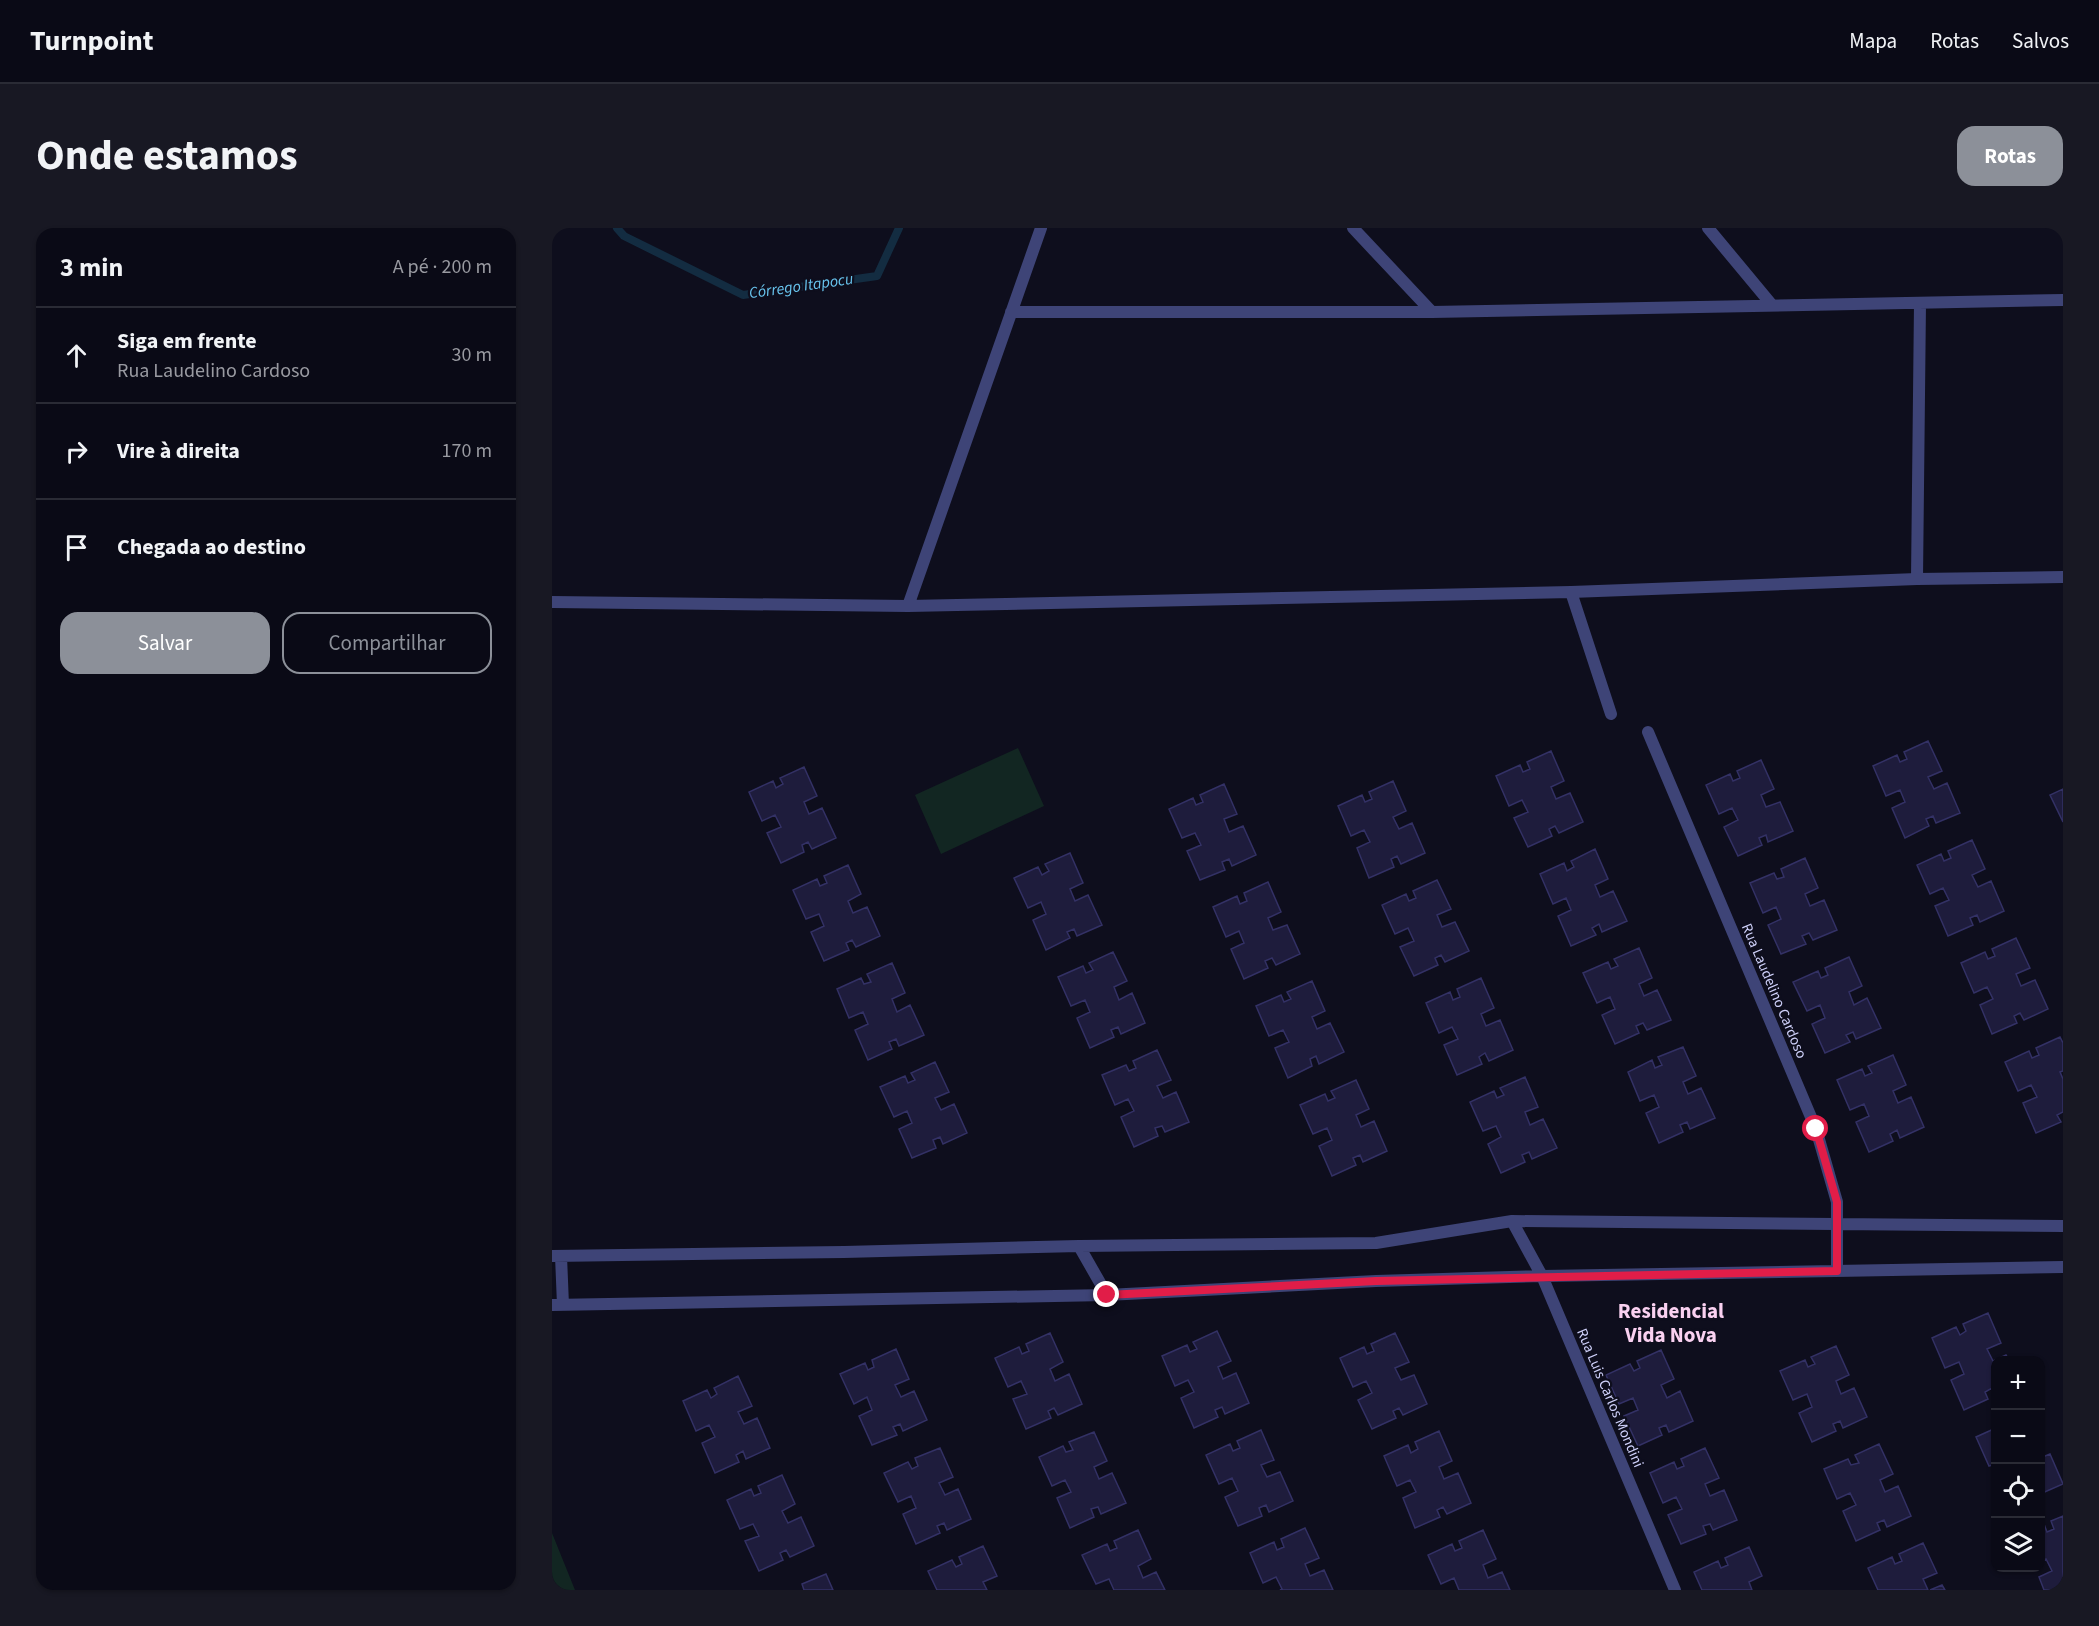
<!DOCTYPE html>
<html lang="pt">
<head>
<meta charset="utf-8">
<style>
	body { margin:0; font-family:"Source Sans 3",sans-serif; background:#181823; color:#f1f3f6 }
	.controls { position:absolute; right:18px; bottom:18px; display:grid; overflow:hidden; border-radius:12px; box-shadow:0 2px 4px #0004 }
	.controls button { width:54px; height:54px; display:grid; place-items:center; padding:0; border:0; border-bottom:2px solid #2a2b35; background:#0a0a16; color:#f1f3f6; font:30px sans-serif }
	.stop { position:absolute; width:18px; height:18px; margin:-14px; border:4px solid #e11d48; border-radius:50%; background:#fff }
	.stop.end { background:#e11d48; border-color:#fff; box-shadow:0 2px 6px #0008 }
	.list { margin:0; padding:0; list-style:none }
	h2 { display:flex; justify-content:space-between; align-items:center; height:78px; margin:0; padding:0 24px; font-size:26px }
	h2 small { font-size:20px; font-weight:400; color:#999aa1 }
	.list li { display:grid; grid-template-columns:39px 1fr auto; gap:18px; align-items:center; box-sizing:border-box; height:96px; padding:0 24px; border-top:2px solid #2a2b35 }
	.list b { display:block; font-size:22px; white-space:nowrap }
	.list p { margin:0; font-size:20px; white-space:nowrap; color:#999aa1 }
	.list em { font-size:20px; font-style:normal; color:#999aa1 }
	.actions { display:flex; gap:12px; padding:18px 24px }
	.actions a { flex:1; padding:14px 0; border:2px solid #8c9099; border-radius:18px; text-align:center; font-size:21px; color:#8c9099 }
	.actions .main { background:#8c9099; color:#fff }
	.icon { flex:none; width:33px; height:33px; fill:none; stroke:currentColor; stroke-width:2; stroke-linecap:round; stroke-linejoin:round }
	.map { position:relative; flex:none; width:1511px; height:1362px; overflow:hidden; border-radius:18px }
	header { display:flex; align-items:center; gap:36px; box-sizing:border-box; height:84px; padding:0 30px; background:#0a0a16; border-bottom:2px solid #2a2b35 }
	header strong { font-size:28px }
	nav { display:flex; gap:33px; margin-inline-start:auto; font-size:21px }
	.intro { display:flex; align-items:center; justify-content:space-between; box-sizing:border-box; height:144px; padding:0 36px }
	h1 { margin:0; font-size:42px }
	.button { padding:15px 27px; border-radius:18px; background:#8c9099; color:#fff; font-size:21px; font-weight:700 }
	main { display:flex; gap:36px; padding:0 36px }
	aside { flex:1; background:#0a0a16; border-radius:18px; box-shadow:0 2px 4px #0004 }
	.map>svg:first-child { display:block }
	.green { fill:#122622 }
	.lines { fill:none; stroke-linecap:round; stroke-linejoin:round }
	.stream { stroke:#132c41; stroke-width:8 }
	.building { fill:#1e1c3c; stroke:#333165; stroke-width:1.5 }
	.street { stroke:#3e4477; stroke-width:12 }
	.route { stroke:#e11d48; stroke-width:8 }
	.labels { text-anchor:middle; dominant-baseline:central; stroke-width:4.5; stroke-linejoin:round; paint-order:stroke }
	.street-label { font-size:15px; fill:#cfd1fa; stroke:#0e0e1d }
	.water-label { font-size:16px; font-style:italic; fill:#68c4ee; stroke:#0e0e1d }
	.district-label { font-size:21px; font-weight:bold; fill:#fad1f1; stroke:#0e0e1d }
</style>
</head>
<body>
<header>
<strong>Turnpoint</strong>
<nav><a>Mapa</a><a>Rotas</a><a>Salvos</a></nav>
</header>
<div class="intro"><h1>Onde estamos</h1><a class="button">Rotas</a></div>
<main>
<aside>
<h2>3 min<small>A pé · 200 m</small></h2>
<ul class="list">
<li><svg class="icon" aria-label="ahead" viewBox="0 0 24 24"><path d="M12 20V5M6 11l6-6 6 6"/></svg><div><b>Siga em frente</b><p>Rua Laudelino Cardoso</p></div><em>30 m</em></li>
<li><svg class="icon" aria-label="right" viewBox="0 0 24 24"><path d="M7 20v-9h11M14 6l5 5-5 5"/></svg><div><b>Vire à direita</b></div><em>170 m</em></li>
<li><svg class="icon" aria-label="arrive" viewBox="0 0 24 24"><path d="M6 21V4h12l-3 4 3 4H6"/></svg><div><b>Chegada ao destino</b></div></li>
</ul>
<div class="actions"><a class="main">Salvar</a><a>Compartilhar</a></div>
</aside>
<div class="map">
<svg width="1511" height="1362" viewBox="0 0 1511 1362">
	<rect width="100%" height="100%" fill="#0e0e1d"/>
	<path class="green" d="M466,520l26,58 -103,48 -26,-59z
		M0,1305l23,57h-23z"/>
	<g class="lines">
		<path class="stream" d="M65,0l7,8 119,59 134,-19 22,-48"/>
	</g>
	<path class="building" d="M1376,513l14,30 -14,6 6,12 13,-6 13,30 -24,10 -3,-7 -7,3 3,7 -24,12 -13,-30 13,-6 -5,-12 -14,6 -13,-30 24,-11 3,7 7,-3 -3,-7z
		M999,523l13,30 -13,6 5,12 14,-6 13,29 -24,11 -4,-7 -6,3 3,7 -24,11 -14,-29 14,-6 -6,-12 -13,6 -13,-30 24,-11 3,7 7,-3 -3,-7z
		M1209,532l13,29 -13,6 5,12 14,-5 13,29 -25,11 -2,-7 -7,3 3,7 -24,11 -14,-29 14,-7 -6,-12 -13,6 -13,-29 24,-11 3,7 7,-3 -3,-7z
		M252,539l13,29 -13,6 5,12 13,-6 14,30 -24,11 -4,-7 -6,3 2,7 -23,11 -14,-30 14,-6 -6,-12 -13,6 -13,-29 24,-11 3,7 7,-4 -3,-6z
		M841,553l13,30 -13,6 6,12 13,-6 13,30 -24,11 -4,-8 -6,3 3,8 -25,11 -12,-30 13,-6 -6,-12 -13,6 -13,-30 24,-11 3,7 7,-3 -3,-7z
		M672,556l13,30 -13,5 5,13 14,-6 13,29 -24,11 -3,-7 -7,3 3,8 -25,10 -13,-29 14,-6 -6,-12 -13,5 -13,-29 24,-11 3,7 7,-3 -3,-7z
		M1511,561v33l-13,-27z
		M1420,612l13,29 -13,6 6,12 13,-6 13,30 -24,11 -3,-7 -7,3 3,7 -25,11 -13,-30 14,-6 -6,-12 -13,6 -13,-29 24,-11 3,7 7,-3 -3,-7z
		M1043,621l13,30 -13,6 5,12 13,-6 14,30 -25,11 -3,-8 -7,4 4,7 -25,11 -13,-30 13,-6 -5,-12 -13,6 -13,-30 24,-11 3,8 7,-4 -3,-6z
		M518,625l13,30 -13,6 5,12 13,-6 14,30 -25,11 -3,-7 -7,3 3,6 -24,12 -13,-30 13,-6 -5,-12 -13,6 -14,-30 24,-11 4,8 7,-4 -4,-7z
		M1253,630l13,30 -13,6 5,12 14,-6 13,30 -24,10 -4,-7 -7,3 4,8 -25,10 -13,-29 13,-6 -5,-12 -13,6 -13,-30 24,-10 3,6 7,-2 -3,-8z
		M296,637l13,29 -13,7 5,12 14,-6 13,29 -24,11 -4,-7 -6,3 3,7 -25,11 -13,-29 13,-6 -5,-12 -13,5 -13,-29 24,-11 3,7 7,-3 -3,-7z
		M885,652l14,29 -14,6 5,12 13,-5 14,29 -24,11 -4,-7 -6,3 3,7 -24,11 -14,-29 14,-6 -6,-13 -13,6 -13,-29 24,-11 3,7 7,-3 -3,-7z
		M716,654l13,30 -13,6 5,12 14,-5 13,29 -24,11 -4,-7 -7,3 3,7 -24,11 -13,-30 13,-6 -5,-12 -13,6 -13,-30 24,-11 3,8 7,-3 -3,-8z
		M1464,710l14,30 -14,6 5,12 14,-6 13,29 -24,11 -4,-7 -6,3 3,7 -25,11 -12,-29 13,-6 -6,-12 -13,6 -13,-30 24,-11 3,7 7,-3 -3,-7z
		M1087,720l13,30 -13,6 5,12 13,-6 14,30 -24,10 -4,-7 -7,3 3,7 -24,11 -13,-29 13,-6 -5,-12 -13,6 -14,-30 25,-11 3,7 7,-3 -4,-7z
		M561,724l14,29 -13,6 5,13 13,-7 13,30 -24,11 -3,-7 -7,3 3,7 -24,11 -13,-30 13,-6 -5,-12 -14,6 -13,-29 25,-11 3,7 7,-3 -4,-7z
		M1297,729l13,29 -13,6 5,13 13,-7 14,30 -25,11 -3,-7 -7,3 4,7 -25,11 -13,-29 13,-6 -5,-13 -13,6 -14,-29 25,-11 3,7 7,-3 -3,-7z
		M340,735l13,30 -13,6 5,13 13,-7 14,30 -25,11 -3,-7 -7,3 3,7 -24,11 -13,-30 13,-6 -5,-12 -14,6 -12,-29 24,-11 3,6 7,-2 -4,-8z
		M929,750l13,30 -13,6 5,12 14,-6 13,30 -24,11 -4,-8 -6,4 3,7 -25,11 -13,-30 14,-6 -6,-12 -13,6 -13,-30 24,-11 3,8 7,-3 -3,-8z
		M760,753l13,30 -13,6 5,12 13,-6 14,29 -25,12 -3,-8 -6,3 2,7 -24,12 -13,-30 14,-6 -6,-12 -14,6 -13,-30 25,-11 3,7 7,-3 -4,-7z
		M1508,809l3,6v28l-3,1 3,7v33l-6,3 4,7 -25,11 -13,-30 14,-6 -6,-12 -13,6 -13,-29 24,-11 3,7 7,-3 -3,-7z
		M1131,819l13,29 -13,6 5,12 13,-6 14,30 -25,11 -3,-7 -7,3 3,7 -24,11 -13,-30 13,-6 -5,-12 -14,6 -12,-29 24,-12 3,8 7,-3 -4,-8z
		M605,822l14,30 -14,6 6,12 13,-6 13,30 -24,10 -3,-6 -7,2 3,8 -24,11 -13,-30 13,-6 -6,-12 -13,6 -13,-30 24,-10 3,6 7,-3 -3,-7z
		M1341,827l13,30 -13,6 5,12 13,-6 13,30 -24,11 -3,-8 -7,4 3,7 -24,11 -13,-30 13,-6 -5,-12 -14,6 -13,-30 25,-11 3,7 7,-3 -4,-7z
		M383,834l14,30 -14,6 6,12 13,-6 13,29 -24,11 -3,-7 -7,3 3,8 -24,10 -13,-29 13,-6 -5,-12 -13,6 -14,-30 25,-11 3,7 7,-3 -4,-7z
		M973,849l13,30 -13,5 5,13 13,-6 14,29 -25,11 -3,-7 -7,3 3,7 -24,11 -13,-29 13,-7 -5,-11 -13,5 -13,-29 24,-11 3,7 7,-3 -4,-7z
		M804,852l13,29 -13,6 5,12 13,-6 13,30 -24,11 -3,-7 -7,3 3,7 -24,11 -13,-30 13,-6 -5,-12 -14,6 -13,-29 25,-11 3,7 7,-3 -4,-7z
		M1436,1085l13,30 -14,6 6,12 13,-6 3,5h-13v36l-4,-8 -7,4 3,7 -24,11 -13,-30 13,-6 -5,-12 -14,6 -13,-30 24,-11 4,8 6,-4 -3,-7z
		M665,1103l14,30 -13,6 5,12 13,-6 13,30 -24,11 -3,-7 -7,3 3,7 -24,11 -13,-30 13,-6 -6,-12 -13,6 -13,-30 25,-11 3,7 7,-3 -4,-7z
		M498,1105l13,29 -13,7 5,12 14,-7 13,30 -24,11 -4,-7 -6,3 3,7 -25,11 -13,-30 14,-5 -6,-13 -13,6 -13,-29 24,-11 3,7 7,-3 -3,-7z
		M843,1105l14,29 -14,6 6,12 13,-5 13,29 -24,11 -4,-7 -6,3 3,7 -24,11 -14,-29 14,-7 -6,-12 -13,6 -13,-29 24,-11 3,7 7,-3 -3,-7z
		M1284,1118l13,29 -13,6 5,13 13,-6 13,29 -24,11 -3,-7 -7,3 3,7 -24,11 -13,-29 13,-6 -5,-13 -14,6 -13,-29 25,-11 3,7 7,-3 -4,-7z
		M344,1121l13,30 -14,6 6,12 13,-6 13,29 -24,11 -3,-7 -7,3 4,8 -25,10 -13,-29 13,-6 -5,-13 -13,7 -14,-30 25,-11 3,7 6,-3 -2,-7z
		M1109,1122l13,29 -13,6 6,13 13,-7 13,30 -24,11 -3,-7 -7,3 3,7 -24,11 -14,-30 14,-6 -5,-12 -14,6 -13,-29 24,-11 4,7 6,-3 -3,-7z
		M186,1148l14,30 -14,6 6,12 13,-6 13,30 -24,11 -3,-8 -7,4 3,7 -24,11 -13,-30 13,-6 -6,-12 -13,6 -13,-30 24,-11 4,8 6,-4 -3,-6z
		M1444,1200v36l-7,2 -13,-29z
		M709,1202l13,30 -13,5 6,12 13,-5 13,29 -24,11 -3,-7 -7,3 3,8 -24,10 -13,-29 13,-6 -6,-13 -13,6 -13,-29 24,-11 3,7 7,-3 -3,-7z
		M887,1203l13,30 -13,6 5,12 14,-6 13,30 -24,11 -4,-7 -6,3 3,7 -25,11 -12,-30 13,-6 -6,-12 -13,6 -13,-30 24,-11 3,8 7,-4 -3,-7z
		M542,1204l13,29 -13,6 5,12 13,-6 14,30 -25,11 -3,-7 -7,2 3,8 -24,11 -13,-30 14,-6 -6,-12 -13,6 -13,-29 24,-11 3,6 7,-2 -4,-8z
		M1327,1216l14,30 -13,6 5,12 13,-6 13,30 -24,11 -3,-7 -7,3 3,7 -24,11 -13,-30 13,-6 -6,-12 -13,6 -13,-30 24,-10 3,6 8,-2 -4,-8z
		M388,1220l13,29 -14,6 6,12 13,-6 13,30 -24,11 -3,-7 -7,3 3,7 -24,11 -13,-30 13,-6 -5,-12 -13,6 -14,-29 24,-11 4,7 6,-3 -3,-8z
		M1153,1220l14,30 -14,6 5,12 14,-6 13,30 -24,10 -3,-6 -7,2 3,8 -25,10 -13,-29 14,-6 -6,-12 -13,6 -13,-30 24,-11 3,7 7,-3 -3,-7z
		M1498,1226l13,30 -23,10v-36z
		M230,1247l13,29 -13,7 6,12 13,-6 13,29 -24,11 -4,-7 -6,3 3,7 -24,11 -14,-30 14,-5 -6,-12 -13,5 -13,-29 24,-11 3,7 7,-3 -3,-7z
		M1511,1288v74h-19l-5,-13 13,-6 -6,-12 -6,3v-36l4,-2 3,8 7,-3 -3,-8z
		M753,1300l14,30 -14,6 5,12 14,-6 9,20h-53l2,-1 -6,-12 -13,6 -13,-30 24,-11 3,8 7,-3 -3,-8z
		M586,1302l13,29 -13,7 5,12 13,-6 9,18h-51l-5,-11 -13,5 -14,-29 25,-11 3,7 7,-3 -3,-7z
		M931,1302l13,29 -13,6 5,13 14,-6 8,18h-51l-5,-12 -13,6 -13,-29 24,-11 3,7 7,-3 -3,-7z
		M1371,1315l14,30 -14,6 5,11h-50l-10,-22 24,-11 3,7 7,-3 -3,-7z
		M431,1318l14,30 -14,6 4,8h-50l-9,-19 24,-11 4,7 6,-3 -3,-7z
		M1197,1319l13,29 -13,6 3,8h-50l-8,-18 24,-11 3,7 7,-3 -3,-7z
		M274,1346l7,16h-29l-2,-6z
		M1390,1357l3,5h-15z"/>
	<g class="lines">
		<path class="street" d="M801,0l79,84
			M1156,0l64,77
			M459,84h421l631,-12
			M1365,351l3,-276
			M1019,364l40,122
			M0,374l356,4 663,-14 346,-13 146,-2
			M356,378l133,-378
			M1096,504l168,397 21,73v69
			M960,993l30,55 133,314
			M527,1018l28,49
			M0,1028l292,-4 235,-6 297,-3 136,-22 551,5
			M9,1028l2,49
			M0,1077l555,-10 269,-14 166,-5 521,-9"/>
	</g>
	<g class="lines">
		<path class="route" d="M555,1067l269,-14 461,-10v-69l-21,-73"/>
	</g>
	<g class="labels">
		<g class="street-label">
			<text transform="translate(1222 763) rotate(67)">Rua Laudelino Cardoso</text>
			<text transform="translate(1058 1170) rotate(67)">Rua Luis Carlos Mondini</text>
		</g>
		<g class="water-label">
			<text transform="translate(249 58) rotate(-8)">Córrego Itapocu</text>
		</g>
		<g class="district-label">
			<text x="1119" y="1083">Residencial<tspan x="1119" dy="24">Vida Nova</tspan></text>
		</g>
	</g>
</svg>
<div class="controls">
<button>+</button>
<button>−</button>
<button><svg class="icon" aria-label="locate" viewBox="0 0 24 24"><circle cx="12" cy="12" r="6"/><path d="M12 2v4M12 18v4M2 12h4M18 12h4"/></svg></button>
<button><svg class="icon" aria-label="layers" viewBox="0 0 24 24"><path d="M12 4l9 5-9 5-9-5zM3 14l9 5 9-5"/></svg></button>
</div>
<div class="stop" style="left:1264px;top:901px"></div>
<div class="stop end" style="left:555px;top:1067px"></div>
</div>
</main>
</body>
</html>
